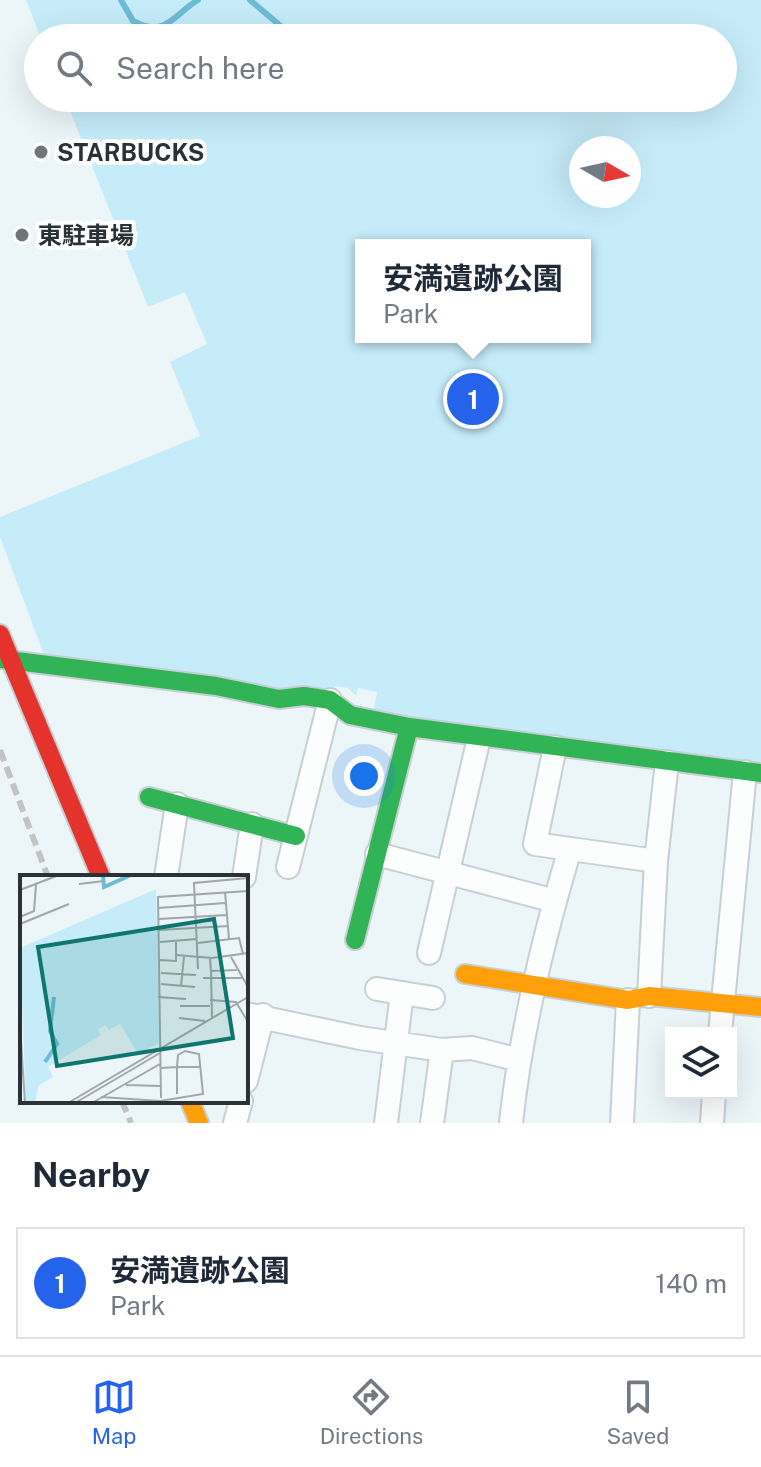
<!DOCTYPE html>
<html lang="en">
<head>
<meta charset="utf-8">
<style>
	body { margin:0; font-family:"Public Sans","Noto Sans JP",sans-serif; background:#f6f6f7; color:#1f2937 }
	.controls { position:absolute; right:24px; bottom:24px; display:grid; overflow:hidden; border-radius:0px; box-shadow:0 8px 32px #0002 }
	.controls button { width:72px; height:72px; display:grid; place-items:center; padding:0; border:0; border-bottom:2px solid #e0e1e3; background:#fff; color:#1f2937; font:40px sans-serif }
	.compass { position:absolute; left:569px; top:136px; width:72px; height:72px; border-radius:50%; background:#fff; box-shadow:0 8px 32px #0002; rotate:99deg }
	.you { position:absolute; left:364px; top:776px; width:28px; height:28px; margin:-20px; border:6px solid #fff; border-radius:50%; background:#1a73e8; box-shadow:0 0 0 12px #1a73e833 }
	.badge { display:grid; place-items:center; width:52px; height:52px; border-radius:50%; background:#2563eb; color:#fff; font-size:26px; font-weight:700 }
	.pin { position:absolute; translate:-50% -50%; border:4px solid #fff; box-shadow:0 2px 8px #0006 }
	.popup { position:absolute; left:355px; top:239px; width:236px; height:104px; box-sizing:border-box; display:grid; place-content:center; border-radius:0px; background:#fff; filter:drop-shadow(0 2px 6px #0005); font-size:26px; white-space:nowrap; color:#747a83 }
	.popup b { font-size:30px; color:#1f2937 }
	.popup::after { content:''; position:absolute; left:50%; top:100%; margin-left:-16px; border:16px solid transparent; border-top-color:#fff }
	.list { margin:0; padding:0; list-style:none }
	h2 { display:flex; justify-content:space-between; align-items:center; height:104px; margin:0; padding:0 32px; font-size:34px }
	h2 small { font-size:26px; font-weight:400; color:#747a83 }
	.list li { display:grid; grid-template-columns:52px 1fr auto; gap:24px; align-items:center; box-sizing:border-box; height:112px; margin:0 16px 16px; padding:0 16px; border:2px solid #e0e1e3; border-radius:0px }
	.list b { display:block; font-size:30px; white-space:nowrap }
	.list p { margin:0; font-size:26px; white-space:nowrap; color:#747a83 }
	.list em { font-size:26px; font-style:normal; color:#747a83 }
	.icon { flex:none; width:44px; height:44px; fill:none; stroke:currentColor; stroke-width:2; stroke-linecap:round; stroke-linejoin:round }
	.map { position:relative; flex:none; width:761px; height:1123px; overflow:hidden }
	.search { position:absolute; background:#fff; box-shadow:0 8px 32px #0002; left:24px; right:24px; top:24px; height:88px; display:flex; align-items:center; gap:20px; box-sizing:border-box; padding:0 28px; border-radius:44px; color:#747a83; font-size:30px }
	.sheet { height:232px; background:#fff }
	nav { display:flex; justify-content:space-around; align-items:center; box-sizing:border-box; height:112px; border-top:2px solid #e0e1e3; background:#fff; font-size:22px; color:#747a83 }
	nav a { display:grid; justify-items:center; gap:4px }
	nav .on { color:#2563eb }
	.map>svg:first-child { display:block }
	.green { fill:#c6ecfa; fill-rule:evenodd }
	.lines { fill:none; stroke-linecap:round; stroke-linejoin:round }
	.stream { stroke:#6dbcd5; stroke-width:6 }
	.street-casing { stroke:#c7cfd2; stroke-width:26 }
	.fast-casing { stroke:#c7cfd2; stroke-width:22 }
	.slow-casing { stroke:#c7cfd2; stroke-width:22 }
	.jam-casing { stroke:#c7cfd2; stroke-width:22 }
	.street { stroke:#fcfefe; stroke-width:22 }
	.fast { stroke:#30b455; stroke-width:18 }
	.slow { stroke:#ff9f0a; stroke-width:18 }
	.jam { stroke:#e5322d; stroke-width:18 }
	.rail { stroke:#c2c4c4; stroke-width:6; stroke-dasharray:12 6; stroke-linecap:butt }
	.poi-dot { fill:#6f7679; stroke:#fff; stroke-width:3 }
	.labels { text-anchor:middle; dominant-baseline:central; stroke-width:8; stroke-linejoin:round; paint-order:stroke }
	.poi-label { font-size:24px; font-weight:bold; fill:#2b3235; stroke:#fff; text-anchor:start }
	.inset-river { fill:none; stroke:#6dbcd5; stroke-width:4 }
	.inset-road { fill:none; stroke:#9fa7aa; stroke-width:2 }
	.view { fill:#0f766e; fill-opacity:0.15; stroke:#0f766e; stroke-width:4 }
	.inset-edge { fill:none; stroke:#2b3235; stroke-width:4 }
</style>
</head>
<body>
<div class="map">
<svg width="761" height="1123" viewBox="0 0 761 1123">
	<rect width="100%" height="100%" fill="#ecf5f8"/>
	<path class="green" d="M26,0h735v764l-388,-52 4,-20 -19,-4 -2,8 -8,-8 -13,-2 -3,10 -286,-36 -46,-123v-20l200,-81 -30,-74 37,-18 -22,-52 -37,15 -83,-209h658v-60h-682zM581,148h48v48h-48zM361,245h224v92h-224z"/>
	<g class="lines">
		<path class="stream" d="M121,0l12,21c33,18 41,-7 65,-21
			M250,0l40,34 12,4
			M346,38h25"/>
		<g class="street-casing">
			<path id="street" d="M555,747l-20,97 121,17
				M377,854l178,47
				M288,867l42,-167
				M166,877l11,-73
				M244,877l8,-53
				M429,953l50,-215
				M377,989l56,9
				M649,996l7,-135 11,-99
				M246,1014l114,24 82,12
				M720,1033l25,-261
				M246,1081l17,-66
				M235,1123l6,-22
				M386,1123l16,-130
				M432,1123l10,-73 30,-2 47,12
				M511,1123c10,-93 32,-184 59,-274
				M622,1123l6,-123
				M712,1123l2,-30"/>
		</g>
		<g class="fast-casing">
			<path id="fast" d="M0,659l216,27 63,13 25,-3 26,4 20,15 59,12 352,46
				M149,797l147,39
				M355,940l54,-213"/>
		</g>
		<g class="slow-casing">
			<path id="slow" d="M465,974l163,26 21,-4 112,11
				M190,1101l9,22"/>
		</g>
		<g class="jam-casing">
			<path id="jam" d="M0,634l101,243"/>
		</g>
		<use href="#street" class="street"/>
		<use href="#fast" class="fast"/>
		<use href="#slow" class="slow"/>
		<use href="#jam" class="jam"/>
		<path class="rail" d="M0,750l48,127
			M122,1101l9,22"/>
	</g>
	<g class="poi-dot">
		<circle cx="41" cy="152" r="8"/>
		<circle cx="22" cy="235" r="8"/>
	</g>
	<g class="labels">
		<g class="poi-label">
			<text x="57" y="152">STARBUCKS</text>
			<text x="38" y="235">東駐車場</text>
		</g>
	</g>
	<g transform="translate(20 875)">
		<rect width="228" height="228" fill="#ecf5f8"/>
		<path d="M136,14l3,154 -21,11 -18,-30 -11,6 -4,-5 -7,5 3,5 -53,32 5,10 -14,8 -4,18h-9l-6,-155z" fill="#c6ecfa"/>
		<path class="inset-river" d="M83,0l1,12 27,-12M25,187l12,-18 -7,-13 4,-34"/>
		<path class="inset-road" d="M59,9l25,-3M0,15l39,-15M205,17l4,47M138,33l67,-5M0,42l14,-6 2,-26M139,44l67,-4M0,49l49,-20M139,55l69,-4M140,67l37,-3M178,68l41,-5 4,16M156,80l36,3 36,-5M211,82l17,30M190,83l1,13 26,-1M140,85l16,1v-19M178,94l-4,-86 54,-5M191,96l1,46M141,98l35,2M183,103h39M141,109l34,3M161,111l3,-29M138,122l28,2M190,125l26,2 12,20M160,131h30M159,143l26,3M0,150l5,78M106,210l35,1M157,219v-27h23M81,222l59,4 43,-7 -4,-40 -14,-3 -7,4 -1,12 -16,1M141,223l-3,-201 90,-6M48,228l180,-106M55,228l85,-50M72,228l68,-39"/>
		<path class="view" d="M194,44l19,119 -176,28 -19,-119z"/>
		<rect width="228" height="228" class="inset-edge"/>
	</g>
</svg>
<div class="controls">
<button><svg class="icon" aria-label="layers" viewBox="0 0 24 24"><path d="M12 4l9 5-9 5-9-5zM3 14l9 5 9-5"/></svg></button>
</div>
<svg class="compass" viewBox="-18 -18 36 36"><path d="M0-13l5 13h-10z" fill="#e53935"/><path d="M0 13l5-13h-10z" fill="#747a83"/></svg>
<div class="you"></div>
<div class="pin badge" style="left:473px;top:399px">1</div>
<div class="popup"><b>安満遺跡公園</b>Park</div>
<div class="search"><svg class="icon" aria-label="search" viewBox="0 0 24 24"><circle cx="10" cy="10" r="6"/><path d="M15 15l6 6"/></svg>Search here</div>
</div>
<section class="sheet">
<h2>Nearby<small></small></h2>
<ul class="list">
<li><span class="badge">1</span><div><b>安満遺跡公園</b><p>Park</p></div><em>140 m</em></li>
</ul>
</section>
<nav>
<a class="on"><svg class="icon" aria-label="map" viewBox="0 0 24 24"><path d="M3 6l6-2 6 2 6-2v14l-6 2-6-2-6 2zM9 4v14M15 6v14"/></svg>Map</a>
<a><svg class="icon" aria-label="directions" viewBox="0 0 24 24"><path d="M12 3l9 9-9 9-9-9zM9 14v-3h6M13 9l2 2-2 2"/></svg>Directions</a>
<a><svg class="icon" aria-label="saved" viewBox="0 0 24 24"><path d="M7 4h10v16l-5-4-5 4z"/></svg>Saved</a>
</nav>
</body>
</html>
